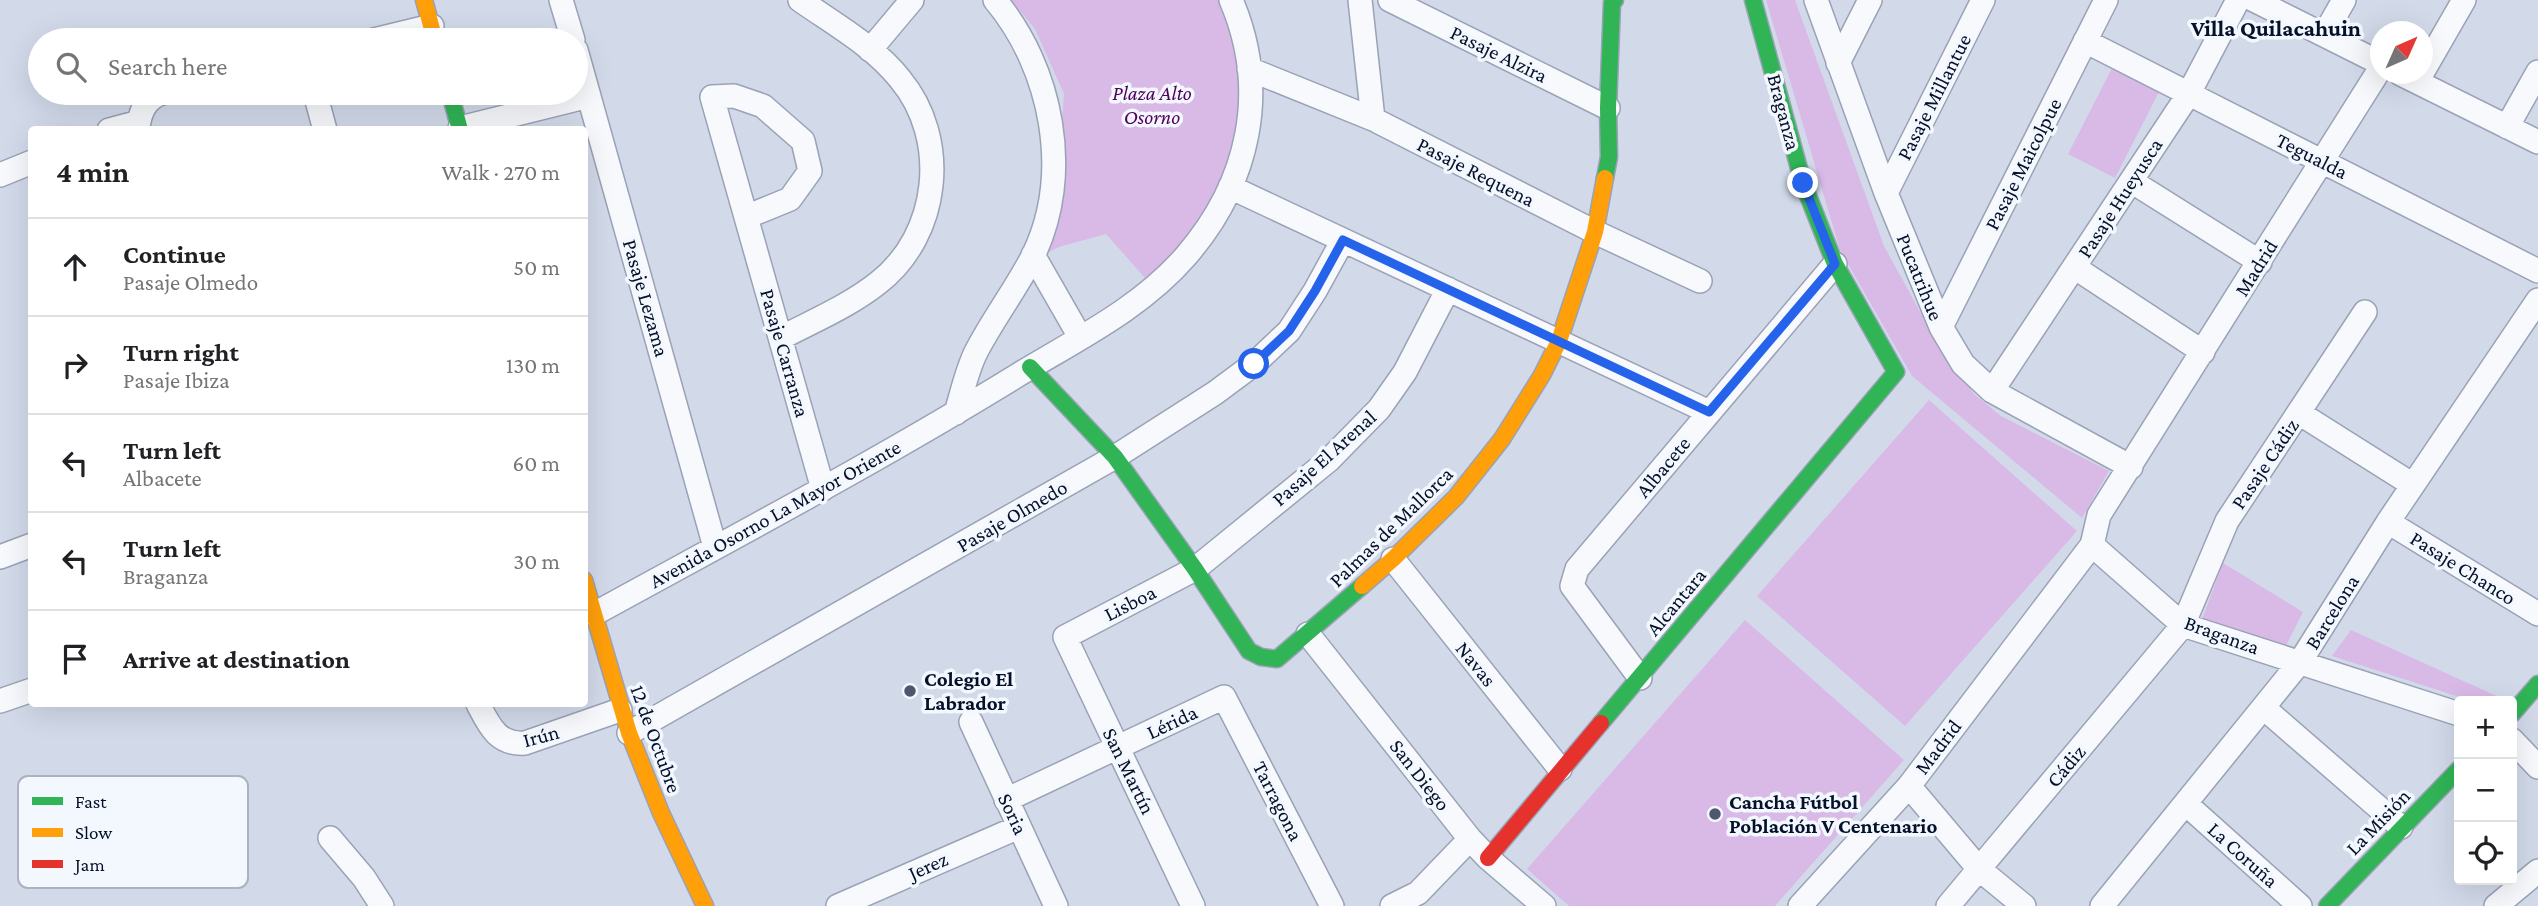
<!DOCTYPE html>
<html lang="en">
<head>
<meta charset="utf-8">
<style>
	body { margin:0; font-family:"Crimson Pro",serif; background:#f2f2f2; color:#202124 }
	.controls { position:absolute; right:21px; bottom:21px; display:grid; overflow:hidden; border-radius:7px; box-shadow:0 7px 28px #0002 }
	.controls button { width:63px; height:63px; display:grid; place-items:center; padding:0; border:0; border-bottom:2px solid #e0e0e0; background:#fff; color:#202124; font:35px sans-serif }
	.compass { position:absolute; left:2370px; top:21px; width:63px; height:63px; border-radius:50%; background:#fff; box-shadow:0 7px 28px #0002; rotate:45deg }
	.stop { position:absolute; width:21px; height:21px; margin:-16px; border:5px solid #2563eb; border-radius:50%; background:#fff }
	.stop.end { background:#2563eb; border-color:#fff; box-shadow:0 2px 7px #0008 }
	.list { margin:0; padding:0; list-style:none }
	h2 { display:flex; justify-content:space-between; align-items:center; height:91px; margin:0; padding:0 28px; font-size:30px }
	h2 small { font-size:23px; font-weight:400; color:#757577 }
	.list li { display:grid; grid-template-columns:46px 1fr auto; gap:21px; align-items:center; box-sizing:border-box; height:98px; padding:0 28px; border-top:2px solid #e0e0e0 }
	.list b { display:block; font-size:26px; white-space:nowrap }
	.list p { margin:0; font-size:23px; white-space:nowrap; color:#757577 }
	.list em { font-size:23px; font-style:normal; color:#757577 }
	.icon { flex:none; width:38px; height:38px; fill:none; stroke:currentColor; stroke-width:2; stroke-linecap:round; stroke-linejoin:round }
	.map { position:relative; flex:none; width:2538px; height:906px; overflow:hidden }
	.search { position:absolute; background:#fff; box-shadow:0 7px 28px #0002; left:28px; top:28px; width:560px; height:77px; display:flex; align-items:center; gap:18px; box-sizing:border-box; padding:0 24px; border-radius:38px; color:#757577; font-size:26px }
	.panel { position:absolute; background:#fff; box-shadow:0 7px 28px #0002; left:28px; top:126px; width:560px; height:581px; border-radius:7px }
	.map>svg:first-child { display:block }
	.green { fill:#d9bae7 }
	.lines { fill:none; stroke-linecap:round; stroke-linejoin:round }
	.street-casing { stroke:#99a2b6; stroke-width:26 }
	.fast-casing { stroke:#99a2b6; stroke-width:19 }
	.slow-casing { stroke:#99a2b6; stroke-width:19 }
	.jam-casing { stroke:#99a2b6; stroke-width:19 }
	.street { stroke:#f8f9fc; stroke-width:23 }
	.fast { stroke:#30b455; stroke-width:16 }
	.slow { stroke:#ff9f0a; stroke-width:16 }
	.jam { stroke:#e5322d; stroke-width:16 }
	.route { stroke:#2563eb; stroke-width:9 }
	.poi-dot { fill:#4d576d; stroke:#f3f7fe; stroke-width:2.5 }
	.labels { text-anchor:middle; dominant-baseline:central; stroke-width:7; stroke-linejoin:round; paint-order:stroke }
	.street-label { font-size:21px; fill:#051029; stroke:#f3f7fe }
	.park-label { font-size:21px; font-style:italic; fill:#52015a; stroke:#f3f7fe }
	.poi-label { font-size:21px; font-weight:bold; fill:#051029; stroke:#f3f7fe; text-anchor:start }
	.neighbourhood-label { font-size:23px; font-weight:bold; fill:#051029; stroke:#f3f7fe }
	.key { fill:#f3f7fe; stroke:#acb2be; stroke-width:2 }
	.key-label { font-size:19px; fill:#051029 }
</style>
</head>
<body>
<div class="map">
<svg width="2538" height="906" viewBox="0 0 2538 906">
	<rect width="100%" height="100%" fill="#d2daea"/>
	<path class="green" d="M1011,0h209c5,11 13,22 16,34 24,77 -13,168 -66,224 -7,8 -17,14 -25,20l-39,-44 -47,13 -19,10 20,-110 4,-53 -29,-65z
		M1766,0h29l89,246 59,107 31,41 27,22 108,55 -27,47 -170,-142 -72,-126z
		M2112,68l47,24 -44,86 -47,-24z
		M1929,400l148,131 -172,195 -148,-130z
		M2223,563l80,49 -17,34 -84,-27z
		M1745,620l159,140 -129,146h-206l-42,-37z
		M2351,630l150,68 -1,3h-28l-140,-45z"/>
	<g class="lines">
		<g class="street-casing">
			<path id="street" d="M561,0l12,40
				M1360,0l13,119
				M1390,0l218,108
				M1816,0l70,193 55,134 22,37 29,27 139,76
				M2254,0l126,63
				M2324,35l20,-35
				M374,40l58,-14
				M2085,41l453,230
				M576,50l139,497
				M870,50l42,-50
				M1838,63l32,-63
				M1249,69l124,50 222,113 105,49
				M2380,69l-281,446 -7,30 91,80 276,89
				M2422,73l42,-73
				M2401,74l137,68
				M315,93l10,37
				M2507,127l31,-55
				M460,128l129,-32
				M109,130l30,-8
				M138,130c1,-17 8,-32 24,-37
				M0,175l32,-13
				M2131,181l129,81
				M1230,187l479,225
				M1886,193l97,-193
				M746,217l44,-18 20,-28 -7,-30 -40,-35 -29,-10 -22,1 111,392
				M1033,255l47,82
				M2074,267l129,85
				M1941,327l165,-327
				M781,338c32,-17 68,-32 97,-55 62,-48 72,-144 22,-204 -26,-33 -66,-55 -100,-79
				M1992,391l196,-296 50,-95
				M956,413c6,-20 11,-43 20,-61 17,-33 40,-63 57,-96 40,-82 19,-188 -38,-256
				M2299,413l114,72
				M2388,522l150,92
				M0,557l32,-12
				M1393,559l167,210
				M594,614c142,-78 286,-154 424,-239 59,-36 122,-66 168,-119 63,-73 84,-165 45,-256
				M1308,634l162,205 18,19 56,48
				M1640,678l-68,-92 5,-17 258,-305
				M0,701l32,-11
				M478,704c11,21 19,41 47,39l95,-33
				M2265,709l136,118
				M971,722l85,184
				M629,733l486,-276 100,-64 39,-29 35,-33 26,-40 28,-51
				M2512,740l26,27
				M1909,786l70,83 45,37
				M1006,800l218,-103 108,209
				M2186,804l114,102
				M330,838l34,40 18,28
				M838,906l181,-79
				M1193,906l-128,-269 130,-68 134,-109 50,-51 26,-37 43,-83
				M1392,906l26,-13 52,-54
				M1800,906l109,-120 183,-241
				M1948,906l235,-281 44,-104 138,-209
				M2102,906l198,-244 88,-140 150,-222
				M2496,906l42,-35"/>
		</g>
		<g class="fast-casing">
			<path id="fast" d="M450,93l10,37
				M1605,178l4,-21 -1,-49 4,-105 3,-3
				M1030,367l85,90 80,112 54,82 12,6 16,2 85,-73
				M2512,714l26,-30
				M1601,723l295,-351 -61,-108 -32,-81 -50,-183
				M2327,906l132,-137"/>
		</g>
		<g class="slow-casing">
			<path id="slow" d="M424,0l11,40
				M584,580l45,153 32,80 44,93
				M1362,586l31,-27 63,-62 46,-58 40,-64 17,-34 36,-109 10,-54"/>
		</g>
		<g class="jam-casing">
			<path id="jam" d="M1488,858l113,-135"/>
		</g>
		<use href="#street" class="street"/>
		<use href="#fast" class="fast"/>
		<use href="#slow" class="slow"/>
		<use href="#jam" class="jam"/>
	</g>
	<g class="lines">
		<path class="route" d="M1254,364l35,-33 26,-40 28,-51 366,172 126,-148 -32,-81"/>
	</g>
	<g class="poi-dot">
		<circle cx="910" cy="691" r="7"/>
		<circle cx="1715" cy="814" r="7"/>
	</g>
	<g class="labels">
		<g class="street-label">
			<text transform="translate(1499 54) rotate(26)">Pasaje Alzira</text>
			<text transform="translate(1934 97) rotate(-63)">Pasaje Millantue</text>
			<text transform="translate(1784 112) rotate(75)">Braganza</text>
			<text transform="translate(2312 156) rotate(27)">Tegualda</text>
			<text transform="translate(2023 164) rotate(-63)">Pasaje Maicolpue</text>
			<text transform="translate(1476 172) rotate(27)">Pasaje Requena</text>
			<text transform="translate(2120 198) rotate(-57)">Pasaje Hueyusca</text>
			<text transform="translate(2256 268) rotate(-58)">Madrid</text>
			<text transform="translate(1920 277) rotate(68)">Pucatrihue</text>
			<text transform="translate(646 298) rotate(74)">Pasaje Lezama</text>
			<text transform="translate(785 353) rotate(74)">Pasaje Carranza</text>
			<text transform="translate(1324 458) rotate(-42)">Pasaje El Arenal</text>
			<text transform="translate(2265 464) rotate(-56)">Pasaje Cádiz</text>
			<text transform="translate(1663 467) rotate(-50)">Albacete</text>
			<text transform="translate(775 514) rotate(-29)">Avenida Osorno La Mayor Oriente</text>
			<text transform="translate(1012 516) rotate(-30)">Pasaje Olmedo</text>
			<text transform="translate(1391 527) rotate(-44)">Palmas de Mallorca</text>
			<text transform="translate(2463 568) rotate(32)">Pasaje Chanco</text>
			<text transform="translate(1676 602) rotate(-50)">Alcantara</text>
			<text transform="translate(1130 603) rotate(-27)">Lisboa</text>
			<text transform="translate(2332 612) rotate(-58)">Barcelona</text>
			<text transform="translate(2222 635) rotate(20)">Braganza</text>
			<text transform="translate(1476 664) rotate(51)">Navas</text>
			<text transform="translate(1172 722) rotate(-25)">Lérida</text>
			<text transform="translate(541 736) rotate(-15)">Irún</text>
			<text transform="translate(656 739) rotate(70)">12 de Octubre</text>
			<text transform="translate(1938 747) rotate(-53)">Madrid</text>
			<text transform="translate(2066 766) rotate(-50)">Cádiz</text>
			<text transform="translate(1129 771) rotate(64)">San Martín</text>
			<text transform="translate(1420 775) rotate(52)">San Diego</text>
			<text transform="translate(1278 801) rotate(63)">Tarragona</text>
			<text transform="translate(1013 814) rotate(65)">Soria</text>
			<text transform="translate(2378 822) rotate(-46)">La Misión</text>
			<text transform="translate(2243 855) rotate(42)">La Coruña</text>
			<text transform="translate(928 866) rotate(-24)">Jerez</text>
		</g>
		<g class="park-label">
			<text x="1152" y="93">Plaza Alto<tspan x="1152" dy="24">Osorno</tspan></text>
		</g>
		<g class="poi-label">
			<text x="924" y="679">Colegio El<tspan x="924" dy="24">Labrador</tspan></text>
			<text x="1729" y="802">Cancha Fútbol<tspan x="1729" dy="24">Población V Centenario</tspan></text>
		</g>
		<g class="neighbourhood-label">
			<text x="2276" y="28">Villa Quilacahuin</text>
		</g>
	</g>
	<rect x="18" y="776" width="230" height="112" rx="10" class="key"/>
	<rect x="32" y="797" width="31" height="8" fill="#30b455"/>
	<rect x="32" y="828" width="31" height="9" fill="#ff9f0a"/>
	<rect x="32" y="860" width="31" height="8" fill="#e5322d"/>
	<g class="key-label">
		<text x="75" y="808">Fast</text>
		<text x="75" y="839">Slow</text>
		<text x="75" y="871">Jam</text>
	</g>
</svg>
<div class="controls">
<button>+</button>
<button>−</button>
<button><svg class="icon" aria-label="locate" viewBox="0 0 24 24"><circle cx="12" cy="12" r="6"/><path d="M12 2v4M12 18v4M2 12h4M18 12h4"/></svg></button>
</div>
<svg class="compass" viewBox="-18 -18 36 36"><path d="M0-13l5 13h-10z" fill="#e53935"/><path d="M0 13l5-13h-10z" fill="#757577"/></svg>
<div class="stop" style="left:1254px;top:364px"></div>
<div class="stop end" style="left:1803px;top:183px"></div>
<div class="search"><svg class="icon" aria-label="search" viewBox="0 0 24 24"><circle cx="10" cy="10" r="6"/><path d="M15 15l6 6"/></svg>Search here</div>
<section class="panel">
<h2>4 min<small>Walk · 270 m</small></h2>
<ul class="list">
<li><svg class="icon" aria-label="ahead" viewBox="0 0 24 24"><path d="M12 20V5M6 11l6-6 6 6"/></svg><div><b>Continue</b><p>Pasaje Olmedo</p></div><em>50 m</em></li>
<li><svg class="icon" aria-label="right" viewBox="0 0 24 24"><path d="M7 20v-9h11M14 6l5 5-5 5"/></svg><div><b>Turn right</b><p>Pasaje Ibiza</p></div><em>130 m</em></li>
<li><svg class="icon" aria-label="left" viewBox="0 0 24 24"><path d="M17 20v-9H6M10 6l-5 5 5 5"/></svg><div><b>Turn left</b><p>Albacete</p></div><em>60 m</em></li>
<li><svg class="icon" aria-label="left" viewBox="0 0 24 24"><path d="M17 20v-9H6M10 6l-5 5 5 5"/></svg><div><b>Turn left</b><p>Braganza</p></div><em>30 m</em></li>
<li><svg class="icon" aria-label="arrive" viewBox="0 0 24 24"><path d="M6 21V4h12l-3 4 3 4H6"/></svg><div><b>Arrive at destination</b></div></li>
</ul>
</section>
</div>
</body>
</html>
